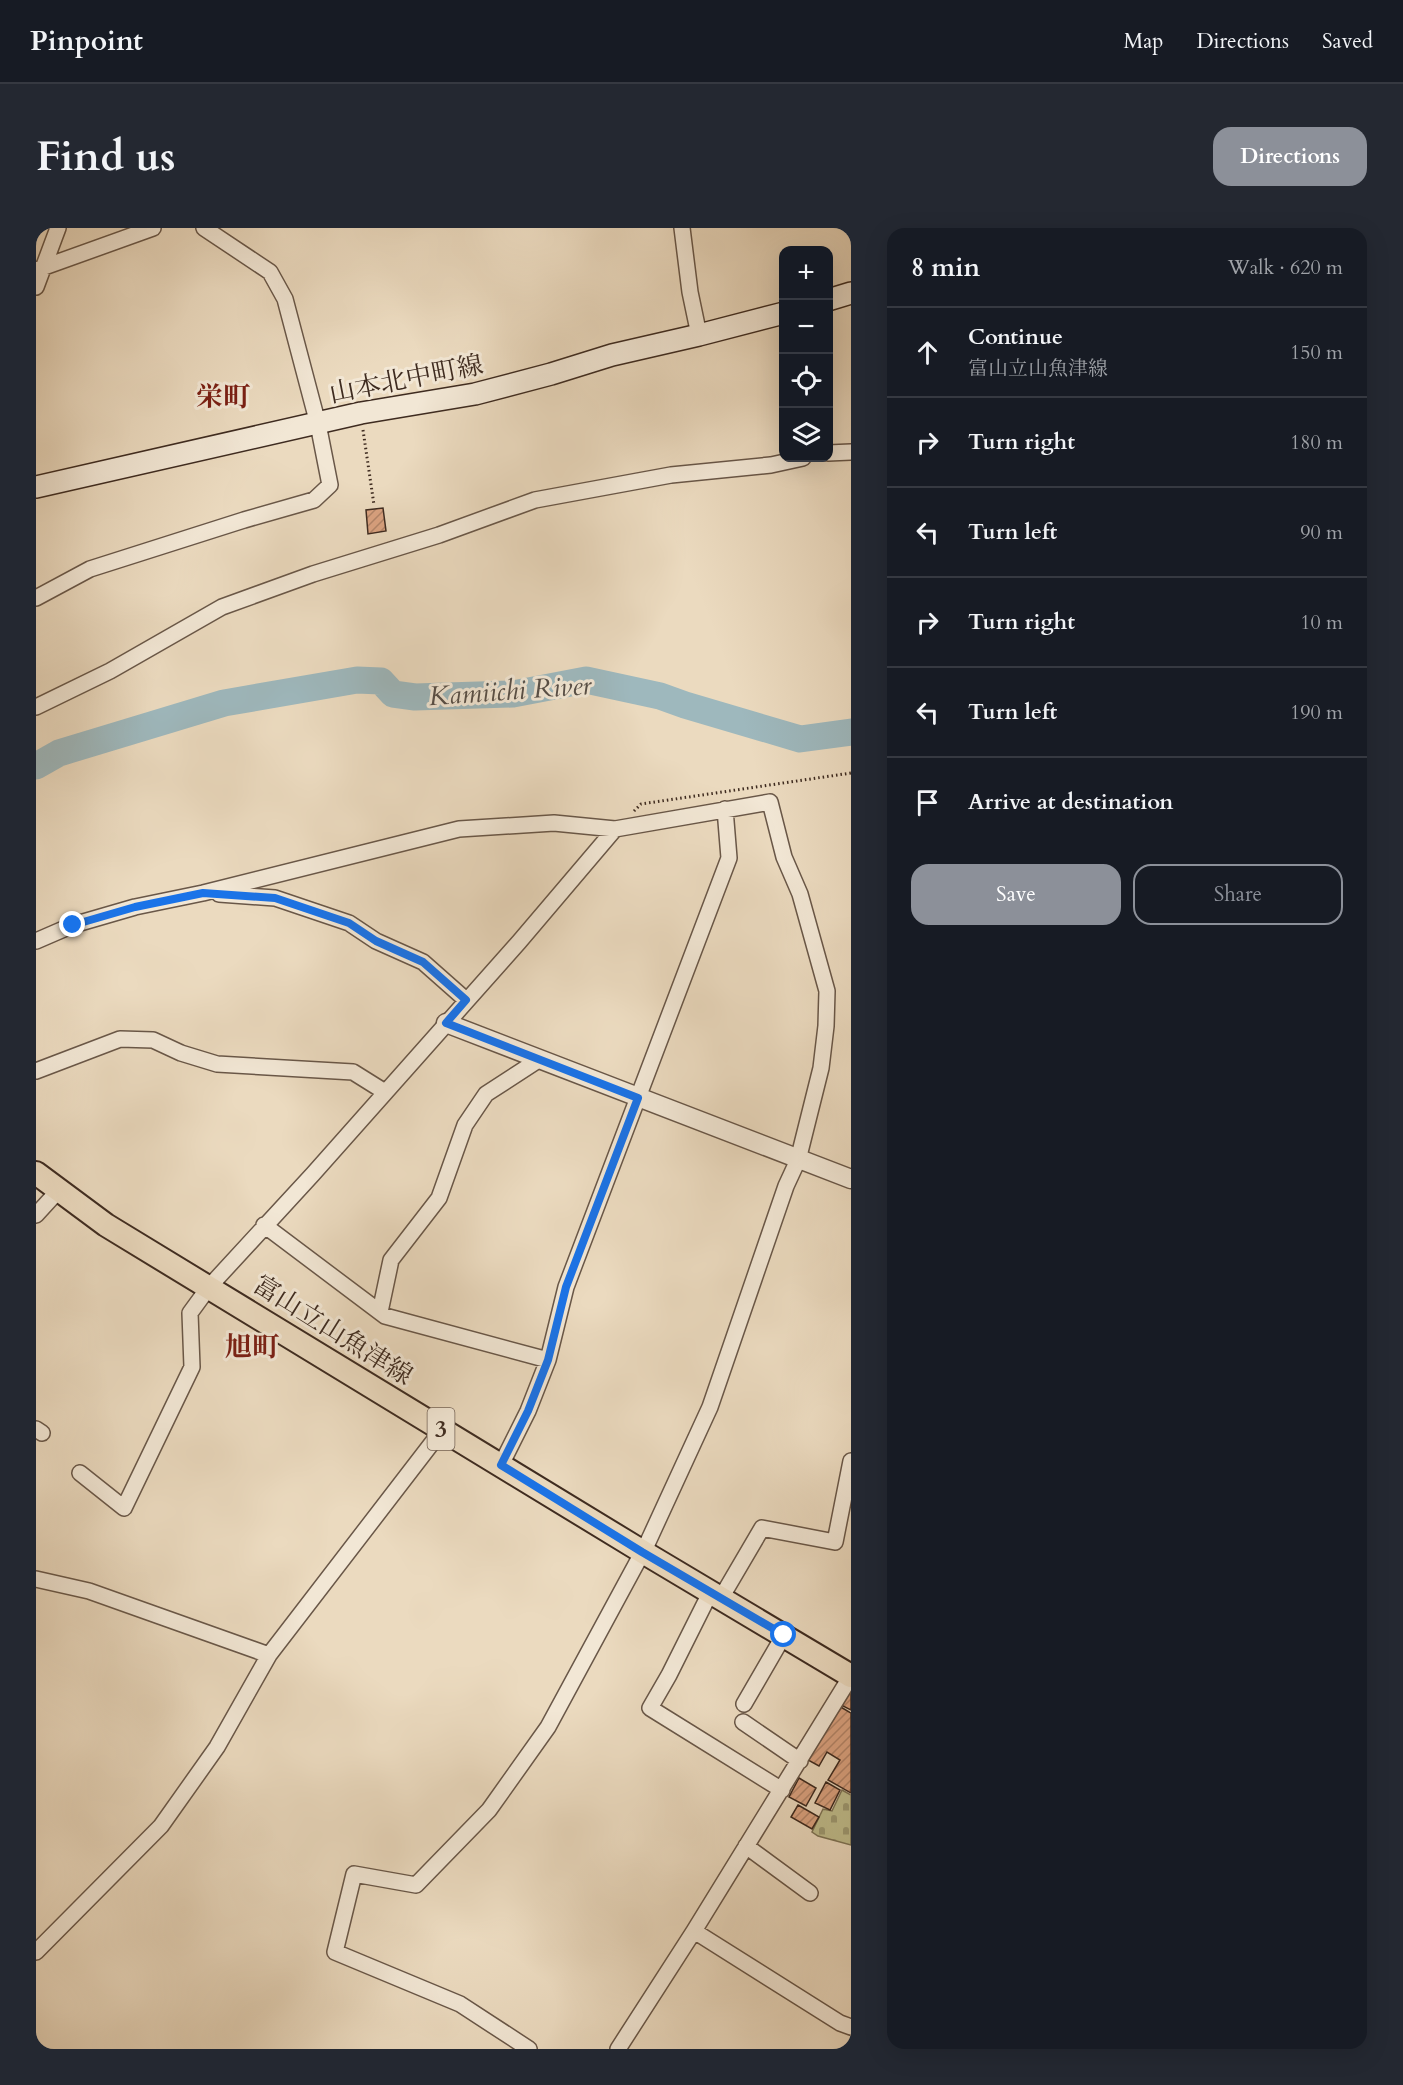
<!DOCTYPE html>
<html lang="en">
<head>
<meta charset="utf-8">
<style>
	body { margin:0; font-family:Cardo,"Noto Serif JP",serif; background:#242831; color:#f1f3f6 }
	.controls { position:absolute; right:18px; top:18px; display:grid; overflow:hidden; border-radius:12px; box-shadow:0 6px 24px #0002 }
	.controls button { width:54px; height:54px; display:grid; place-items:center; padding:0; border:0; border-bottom:2px solid #363941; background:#171b24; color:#f1f3f6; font:30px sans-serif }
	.stop { position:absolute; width:18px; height:18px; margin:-14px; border:4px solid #1a73e8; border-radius:50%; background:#fff }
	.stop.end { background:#1a73e8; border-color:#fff; box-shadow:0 2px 6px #0008 }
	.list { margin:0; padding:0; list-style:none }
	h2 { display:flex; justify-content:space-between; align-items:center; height:78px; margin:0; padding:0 24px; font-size:26px }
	h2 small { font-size:20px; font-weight:400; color:#9ea1a6 }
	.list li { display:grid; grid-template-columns:39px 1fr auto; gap:18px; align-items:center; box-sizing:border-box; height:90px; padding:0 24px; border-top:2px solid #363941 }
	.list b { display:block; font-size:22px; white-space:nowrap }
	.list p { margin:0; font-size:20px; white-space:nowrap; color:#9ea1a6 }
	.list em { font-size:20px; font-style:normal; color:#9ea1a6 }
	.actions { display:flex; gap:12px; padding:18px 24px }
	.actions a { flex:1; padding:14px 0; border:2px solid #8c9099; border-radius:18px; text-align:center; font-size:21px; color:#8c9099 }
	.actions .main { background:#8c9099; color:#fff }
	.icon { flex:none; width:33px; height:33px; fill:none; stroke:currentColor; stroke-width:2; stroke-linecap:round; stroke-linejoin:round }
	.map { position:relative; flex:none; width:815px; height:1821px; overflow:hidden; border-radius:18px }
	header { display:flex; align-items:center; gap:36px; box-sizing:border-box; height:84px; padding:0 30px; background:#171b24; border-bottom:2px solid #363941 }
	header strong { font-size:28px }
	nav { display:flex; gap:33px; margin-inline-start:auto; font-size:21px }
	.intro { display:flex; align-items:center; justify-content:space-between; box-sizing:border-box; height:144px; padding:0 36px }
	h1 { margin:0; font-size:42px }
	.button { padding:15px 27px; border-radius:18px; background:#8c9099; color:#fff; font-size:21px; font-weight:700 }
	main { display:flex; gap:36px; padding:0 36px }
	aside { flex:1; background:#171b24; border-radius:18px; box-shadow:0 6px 24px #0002 }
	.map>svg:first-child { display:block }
	.cemetery { fill:url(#cemetery-stones); stroke:#7e7456; stroke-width:1.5 }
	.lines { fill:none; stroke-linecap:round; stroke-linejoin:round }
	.river { stroke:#9eb8bd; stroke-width:27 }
	.building { fill:url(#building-hatch); stroke:#3e2b20; stroke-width:1.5 }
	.minor-casing { stroke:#695748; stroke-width:18 }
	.tertiary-casing { stroke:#695748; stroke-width:21 }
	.secondary-casing { stroke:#3e2b20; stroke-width:24 }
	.primary-casing { stroke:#3e2b20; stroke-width:26 }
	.path { stroke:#3e2b20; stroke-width:3; stroke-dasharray:1.5 3; stroke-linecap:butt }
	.minor { stroke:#f2e7d5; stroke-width:15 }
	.tertiary { stroke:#f2e7d5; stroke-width:18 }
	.secondary { stroke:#f2e7d5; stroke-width:21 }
	.primary { stroke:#ebdabf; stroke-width:22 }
	.route { stroke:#1a73e8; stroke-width:8 }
	.labels { text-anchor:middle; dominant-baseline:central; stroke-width:6; stroke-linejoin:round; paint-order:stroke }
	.shield { fill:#f2e7d5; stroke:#746356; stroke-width:1.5 }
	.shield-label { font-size:24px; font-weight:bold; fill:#3e2b20 }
	.street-label { font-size:26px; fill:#3e2b20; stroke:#f2e7d5 }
	.neighbourhood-label { font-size:27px; font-weight:bold; fill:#7a1f14; stroke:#f2e7d5 }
	.water-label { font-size:27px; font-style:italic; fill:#564e47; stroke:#f2e7d5 }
</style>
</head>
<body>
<header>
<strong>Pinpoint</strong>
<nav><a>Map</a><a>Directions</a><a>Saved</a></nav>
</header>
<div class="intro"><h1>Find us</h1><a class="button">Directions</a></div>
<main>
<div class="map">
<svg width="815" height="1821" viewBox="0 0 815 1821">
	<defs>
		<pattern id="cemetery-stones" width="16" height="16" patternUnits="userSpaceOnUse" patternTransform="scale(1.5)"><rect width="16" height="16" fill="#bfbd8d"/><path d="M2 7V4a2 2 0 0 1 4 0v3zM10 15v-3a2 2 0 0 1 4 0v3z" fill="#9d9a73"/></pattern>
		<pattern id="building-hatch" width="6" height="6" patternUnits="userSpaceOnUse" patternTransform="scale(1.5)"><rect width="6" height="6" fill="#dba381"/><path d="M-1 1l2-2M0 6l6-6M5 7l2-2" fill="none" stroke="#b38569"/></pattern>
	</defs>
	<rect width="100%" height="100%" fill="#ebdabf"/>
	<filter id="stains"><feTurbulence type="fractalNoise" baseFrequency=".00333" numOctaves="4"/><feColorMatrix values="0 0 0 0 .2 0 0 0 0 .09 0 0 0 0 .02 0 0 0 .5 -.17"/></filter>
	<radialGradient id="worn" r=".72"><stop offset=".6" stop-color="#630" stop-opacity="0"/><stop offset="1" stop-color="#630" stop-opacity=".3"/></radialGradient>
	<path class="cemetery" d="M806,1562l9,5v50l-33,-9 -6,-4 11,-23 9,2z"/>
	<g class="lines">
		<path class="river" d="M0,538l23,-13 165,-50 133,-23 24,1 12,13 22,3 98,-3 73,-14 74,16 25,9 115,34 51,-7"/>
	</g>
	<path class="building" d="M347,280l3,23 -18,3 -2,-24z
		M815,1462v20l-10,-5z
		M803,1478l12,7v80l-23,-13 12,-20 -13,-8 -8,14 -11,-6z
		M763,1550l17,10 -10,18 -17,-9z
		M790,1554l14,8 -10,20 -15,-7z
		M762,1577l21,12 -7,12 -21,-12z"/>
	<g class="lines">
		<g class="minor-casing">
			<path id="minor" d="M646,0l8,64 9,43
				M0,42l117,-42
				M0,59l22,-59
				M792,225l23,-1
				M0,370l54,-29 154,-49 70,-20 16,-15 -12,-61 -33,-125 -15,-27 -66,-44
				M0,479l74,-36 112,-64 91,-33 126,-39 96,-35 136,-25 100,-10 32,-7
				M183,666l56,4 74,25 27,18 47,21 43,38
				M0,713l37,-16 62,-18 68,-14 256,-64 95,-6 61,6 155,-27 14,55 16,37 27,97 -1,35 -5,42 -23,92 -12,26 -76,221 -63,137 -99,183 -59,83 -73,75 -62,-11 -19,78 125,52 69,45
				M0,843l84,-32 33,1 28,13 36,11 136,8 32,20
				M0,987l22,-24
				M228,997l121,91 163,44 18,-73 163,-429 -4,-49
				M344,1084l11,-52 48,-62 26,-73 21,-31 54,-35
				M0,1201l6,4
				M465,1237l27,-54 20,-51
				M44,1245l44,35 68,-141 -2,-54 19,-26 104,-113 206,-232 96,-113
				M0,1351l53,12 180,64
				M675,1363l-42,84 -19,33 132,82
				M685,1370l41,-70 73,14 16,-81
				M708,1476l40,-69
				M707,1494l57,39
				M710,1618l64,47
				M658,1703l146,92 11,4
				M0,1724l125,-126 56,-79 52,-92 173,-225
				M582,1821l76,-118 157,-255"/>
		</g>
		<g class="tertiary-casing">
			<path id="tertiary" d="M410,795l405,156"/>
		</g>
		<g class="secondary-casing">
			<path id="secondary" d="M792,72l23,-7
				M0,259l325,-74 114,-19 76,-20 61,-19 87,-20 85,-22"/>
		</g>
		<g class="primary-casing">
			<path id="primary" d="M0,945l70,52 537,327 208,124"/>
		</g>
		<path class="path" d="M327,202l11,75
			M598,583l7,-7 210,-31"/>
		<use href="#minor" class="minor"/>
		<use href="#tertiary" class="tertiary"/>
		<use href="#secondary" class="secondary"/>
		<use href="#primary" class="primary"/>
	</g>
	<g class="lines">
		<path class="route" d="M37,697l62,-18 68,-14 72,5 74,25 27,18 47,21 43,38 -20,23 192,75 -72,189 -18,73 -20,51 -27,54 141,87 142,83"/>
	</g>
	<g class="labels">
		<rect class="shield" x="391.5" y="1180" width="27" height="42" rx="4.5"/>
		<g class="shield-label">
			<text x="405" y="1201">3</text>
		</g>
		<g class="street-label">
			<text transform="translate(370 151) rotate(-11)">山本北中町線</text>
			<text transform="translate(297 1102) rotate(32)">富山立山魚津線</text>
		</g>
		<g class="neighbourhood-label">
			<text x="187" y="169">栄町</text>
			<text x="216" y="1119">旭町</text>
		</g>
		<g class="water-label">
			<text transform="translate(474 463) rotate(-4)">Kamiichi River</text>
		</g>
	</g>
	<rect width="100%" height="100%" filter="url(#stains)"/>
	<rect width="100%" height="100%" fill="url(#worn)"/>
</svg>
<div class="controls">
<button>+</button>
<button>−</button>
<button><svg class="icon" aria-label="locate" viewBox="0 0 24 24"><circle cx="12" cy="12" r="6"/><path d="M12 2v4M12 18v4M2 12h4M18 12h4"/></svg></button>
<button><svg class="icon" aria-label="layers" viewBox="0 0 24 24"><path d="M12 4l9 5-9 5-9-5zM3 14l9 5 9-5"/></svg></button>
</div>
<div class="stop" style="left:748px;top:1407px"></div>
<div class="stop end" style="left:37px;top:697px"></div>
</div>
<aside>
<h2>8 min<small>Walk · 620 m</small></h2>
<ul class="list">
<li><svg class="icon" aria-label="ahead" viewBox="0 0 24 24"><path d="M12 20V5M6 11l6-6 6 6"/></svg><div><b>Continue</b><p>富山立山魚津線</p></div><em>150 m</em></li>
<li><svg class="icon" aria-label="right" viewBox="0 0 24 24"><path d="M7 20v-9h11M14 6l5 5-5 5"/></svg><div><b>Turn right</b></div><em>180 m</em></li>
<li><svg class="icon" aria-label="left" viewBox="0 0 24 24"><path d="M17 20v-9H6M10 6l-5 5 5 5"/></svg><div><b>Turn left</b></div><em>90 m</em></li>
<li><svg class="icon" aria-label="right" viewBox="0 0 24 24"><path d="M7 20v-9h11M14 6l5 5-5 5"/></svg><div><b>Turn right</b></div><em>10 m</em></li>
<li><svg class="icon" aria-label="left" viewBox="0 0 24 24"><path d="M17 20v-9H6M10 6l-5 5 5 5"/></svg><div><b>Turn left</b></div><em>190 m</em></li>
<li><svg class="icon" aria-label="arrive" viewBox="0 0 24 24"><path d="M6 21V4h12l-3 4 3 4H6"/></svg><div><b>Arrive at destination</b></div></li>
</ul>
<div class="actions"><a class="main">Save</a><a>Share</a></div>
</aside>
</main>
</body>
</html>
